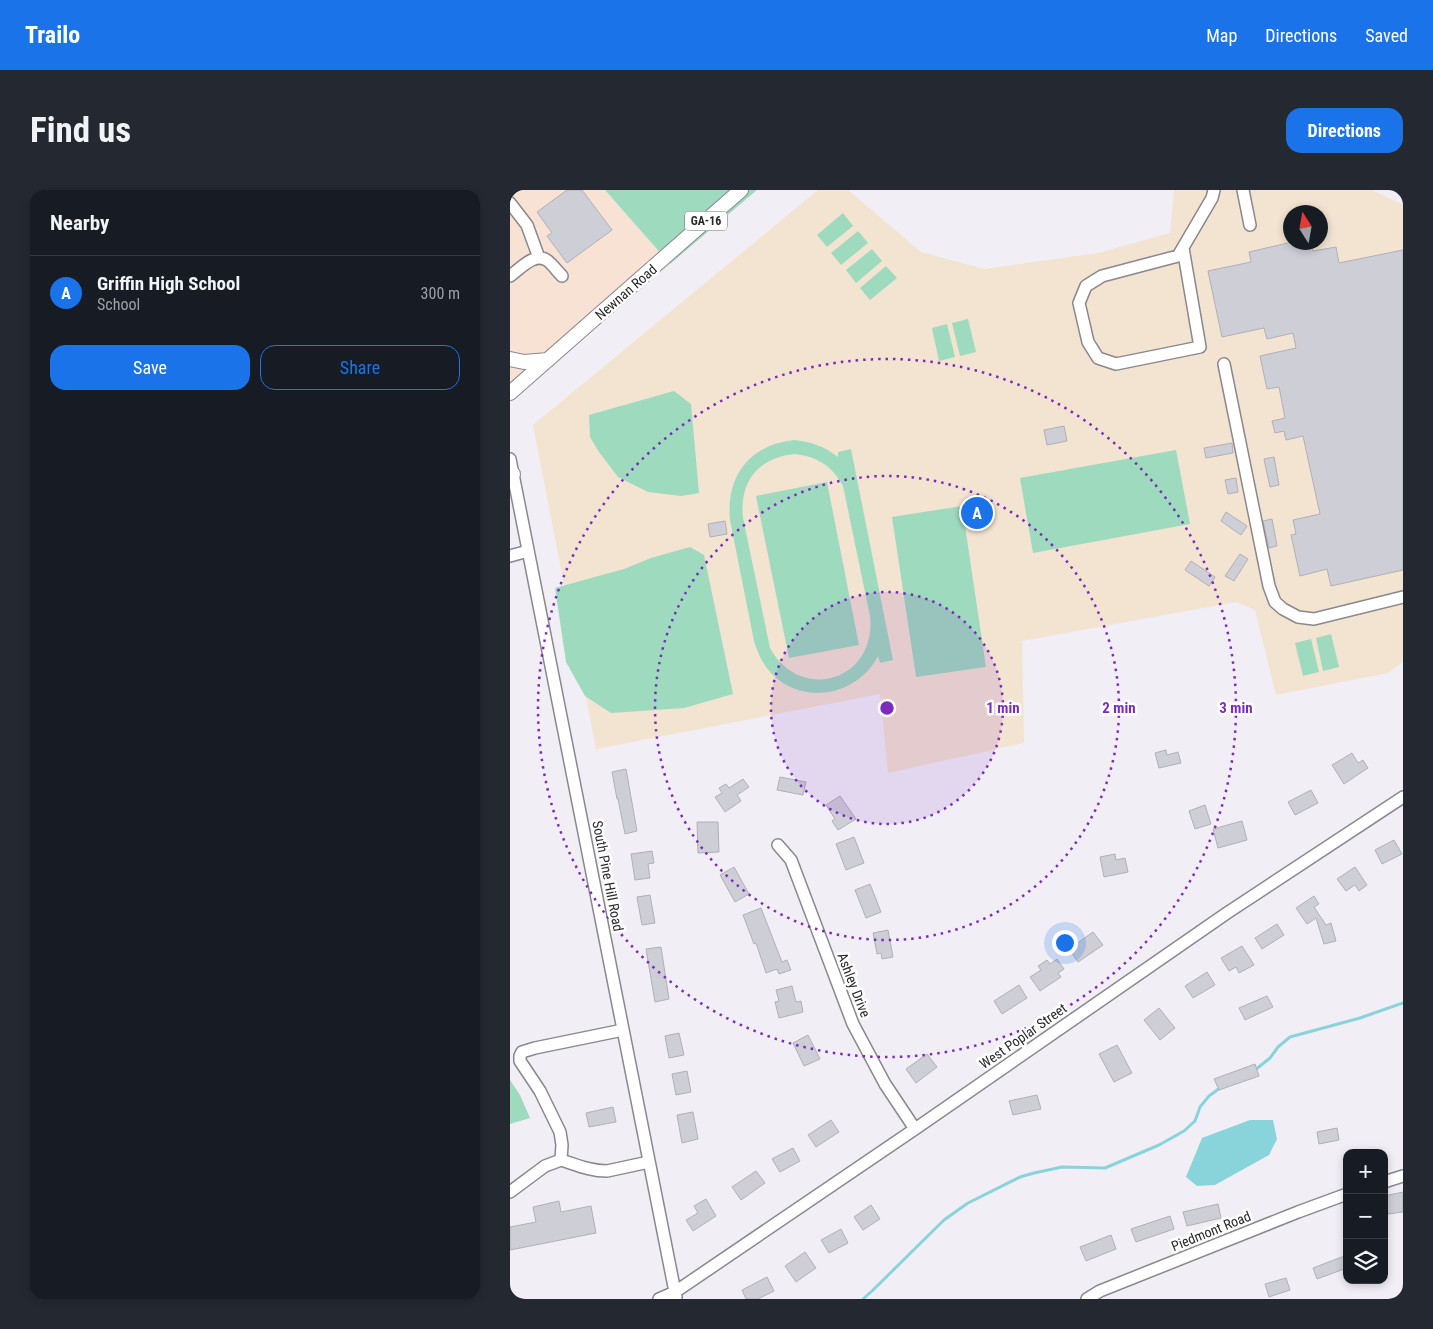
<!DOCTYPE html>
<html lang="en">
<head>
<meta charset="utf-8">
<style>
	body { margin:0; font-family:"Roboto Condensed",sans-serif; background:#242831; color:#f1f3f6 }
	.controls { position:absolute; right:15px; bottom:15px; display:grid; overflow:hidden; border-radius:10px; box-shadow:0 2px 8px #0003 }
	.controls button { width:45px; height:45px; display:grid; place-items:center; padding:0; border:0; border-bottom:1px solid #363941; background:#171b24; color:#f1f3f6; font:25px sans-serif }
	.compass { position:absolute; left:773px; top:15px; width:45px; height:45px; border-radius:50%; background:#171b24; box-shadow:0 2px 8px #0003; rotate:349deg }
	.you { position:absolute; left:554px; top:752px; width:18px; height:18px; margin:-12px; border:4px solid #fff; border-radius:50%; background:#1a73e8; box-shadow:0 0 0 8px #1a73e833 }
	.badge { display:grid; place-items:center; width:32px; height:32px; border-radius:50%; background:#1a73e8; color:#fff; font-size:16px; font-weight:700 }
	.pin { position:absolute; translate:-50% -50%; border:2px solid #fff; box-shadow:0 1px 5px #0006 }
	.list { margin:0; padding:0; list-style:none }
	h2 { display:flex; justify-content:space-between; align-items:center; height:65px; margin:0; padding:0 20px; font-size:21px }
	h2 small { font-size:16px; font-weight:400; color:#9ea1a6 }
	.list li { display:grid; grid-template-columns:32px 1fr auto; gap:15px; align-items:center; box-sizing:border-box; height:75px; padding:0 20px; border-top:1px solid #363941 }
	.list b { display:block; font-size:19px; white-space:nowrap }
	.list p { margin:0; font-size:16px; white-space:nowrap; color:#9ea1a6 }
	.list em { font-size:16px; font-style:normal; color:#9ea1a6 }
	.actions { display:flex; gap:10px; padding:15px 20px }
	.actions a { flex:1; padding:11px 0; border:1px solid #1a73e8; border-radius:15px; text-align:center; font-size:18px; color:#1a73e8 }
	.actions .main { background:#1a73e8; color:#fff }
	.icon { flex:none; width:28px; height:28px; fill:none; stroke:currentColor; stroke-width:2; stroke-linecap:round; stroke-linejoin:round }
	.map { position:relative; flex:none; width:893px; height:1109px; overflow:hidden; border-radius:15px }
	header { display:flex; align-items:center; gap:30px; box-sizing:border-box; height:70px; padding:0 25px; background:#1a73e8; color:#fff }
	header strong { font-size:24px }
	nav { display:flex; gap:28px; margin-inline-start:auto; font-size:18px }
	.intro { display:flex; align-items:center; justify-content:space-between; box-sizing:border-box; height:120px; padding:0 30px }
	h1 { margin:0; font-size:35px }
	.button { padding:12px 22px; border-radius:15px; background:#1a73e8; color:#fff; font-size:18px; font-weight:700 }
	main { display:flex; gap:30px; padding:0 30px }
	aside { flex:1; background:#171b24; border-radius:15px; box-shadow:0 2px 8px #0003 }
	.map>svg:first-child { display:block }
	.commercial { fill:#f7e2d3 }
	.education { fill:#f3e3d1; fill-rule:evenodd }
	.green { fill:#9edabe; fill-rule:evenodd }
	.water { fill:#88d4da }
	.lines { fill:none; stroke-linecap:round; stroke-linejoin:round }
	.stream { stroke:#88d4da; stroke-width:3 }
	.building { fill:#ceced6; stroke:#b0b0b8 }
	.minor-casing { stroke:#8a878e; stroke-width:14 }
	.major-casing { stroke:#8a878e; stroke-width:16 }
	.minor { stroke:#fff; stroke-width:11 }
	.major { stroke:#fff; stroke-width:14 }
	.ring { fill:none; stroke:#7b2cbf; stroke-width:2.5; stroke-dasharray:2.5 5 }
	.labels { text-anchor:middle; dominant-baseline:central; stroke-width:5; stroke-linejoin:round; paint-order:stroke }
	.shield { fill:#fff; stroke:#69686b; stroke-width:1 }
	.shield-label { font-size:12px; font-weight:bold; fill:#29282b }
	.street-label { font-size:14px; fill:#29282b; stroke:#fff }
	.centre { fill:#7b2cbf; stroke:#fff; stroke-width:2.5 }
	.ring-label { font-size:15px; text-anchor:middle; font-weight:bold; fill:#7b2cbf; stroke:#fff; stroke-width:5; stroke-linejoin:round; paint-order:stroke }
</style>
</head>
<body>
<header>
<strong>Trailo</strong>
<nav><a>Map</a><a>Directions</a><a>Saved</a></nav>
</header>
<div class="intro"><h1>Find us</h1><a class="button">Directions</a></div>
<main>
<aside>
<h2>Nearby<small></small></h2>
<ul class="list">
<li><span class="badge">A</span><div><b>Griffin High School</b><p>School</p></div><em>300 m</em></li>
</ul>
<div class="actions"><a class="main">Save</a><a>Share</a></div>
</aside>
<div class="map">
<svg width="893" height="1109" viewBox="0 0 893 1109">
	<rect width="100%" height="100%" fill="#f2eef6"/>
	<path class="commercial" d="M0,0h95l65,74 -160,136z"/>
	<path class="education" d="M308,0h30l73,62 63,17 114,-16 72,-20 4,-43h198l31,15v457l-15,11 -112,22 -21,-85 -19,-8 -214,39 2,102 -136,30 -8,-79 -284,55 -63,-324zM781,22h30v30h-30z"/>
	<path class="green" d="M95,0h152l-87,74z
		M333,23l10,13 -26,21 -10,-12z
		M348,41l10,12 -27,22 -10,-12z
		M362,59l10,12 -26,22 -10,-13z
		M376,76l11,12 -27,22 -10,-12z
		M458,129l8,33 -16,4 -8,-33z
		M437,134l8,33 -16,4 -7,-33z
		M164,201l17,13 8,89 -18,3 -33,-4 -30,-15 -19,-25 -9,-15 -1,-22z
		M284,250c17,2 30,6 44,17v-5l13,-3 42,211 -13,3 -2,-7c-20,39 -73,50 -105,19 -10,-10 -15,-21 -19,-34l-24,-121c-4,-44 19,-75 64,-80zM284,264c23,2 38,12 49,32l27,130c7,64 -69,88 -100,32l-27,-130c-4,-36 15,-60 51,-64z
		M666,260l14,74 -157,29 -13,-75z
		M317,292l32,163 -70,13 -33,-162z
		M452,316l24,161 -70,10 -24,-160z
		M180,357l14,8 29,139 -49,14 -73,5 -26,-17 -19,-34 -11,-74 69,-19 27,-11z
		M821,444l8,33 -16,4 -7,-33z
		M801,449l8,33 -16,4 -8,-33z
		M0,890l10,15 10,23 -20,6z"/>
	<path class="water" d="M740,930h23l4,19 -8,16 -54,30 -18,1 -11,-9 16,-39z"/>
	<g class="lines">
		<path class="stream" d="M745,880l15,-12 8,-11 12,-10 70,-19 43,-15
			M353,1109l9,-8 72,-71 24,-17 52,-26 14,-4 28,-6 43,1 54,-23 25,-14 11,-10 5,-14 9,-11 11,-8"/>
	</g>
	<path class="building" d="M57,0h15l30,40 -45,33 -20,-27 5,-3 -15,-21z
		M782,52h19l2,9 23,-4 3,16 64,-13v320l-72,16 -4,-17 -27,7 -9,-41 5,-1 -3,-14 27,-6 -17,-78 -17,4 -2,-9 -9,2 -3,-12 13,-3 -6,-31 -12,2 -7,-33 36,-8 -3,-15 -26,6 -3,-11 -42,9 -14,-66 43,-9 -2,-10z
		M554,236l3,15 -20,4 -3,-15z
		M722,253l1,10 -27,5 -2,-10z
		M764,267l5,28 -9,2 -6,-28z
		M726,288l2,14 -10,2 -3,-14z
		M716,322l21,14 -6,9 -20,-14z
		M762,329l5,27 -8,2 -6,-27z
		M215,331l2,13 -17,3 -2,-13z
		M730,364l8,5 -14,22 -9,-5z
		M681,371l24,16 -6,9 -24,-16z
		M656,560l1,5 11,-3 3,11 -22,5 -4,-15z
		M842,563l6,10 5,-3 5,8 -24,16 -12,-19z
		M116,579l11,62 -12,3 -7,-35h-1l-5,-27z
		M270,587l26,5 -3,13 -26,-5z
		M233,589l6,8 -12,8 4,6 -16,11 -10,-15 7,-4 -3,-5 7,-4 3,4z
		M801,600l7,13 -23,12 -7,-13z
		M330,606l16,23 -18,11 -6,-9 3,-2 -9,-14z
		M695,615l6,19 -16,5 -6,-18z
		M732,631l5,19 -29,8 -5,-19z
		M187,632h21l1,30 -21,1z
		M344,647l10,26 -18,7 -10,-26z
		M884,650l8,14 -20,10 -7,-14z
		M142,661l2,12 -6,1 2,14 -15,2 -4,-26z
		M605,664l1,6 9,-2 3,14 -24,5 -4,-20z
		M224,677l15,27 -14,8 -15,-27z
		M845,677l12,18 -8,6 -4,-6 -9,6 -9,-12z
		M360,694l11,28 -15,6 -11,-28z
		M140,705l5,28 -13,2 -5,-28z
		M804,706l5,8 -5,3 12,18 5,-2 5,18 -12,3 -8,-26 -9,6 -11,-16z
		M251,718l21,54 5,-2 4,10 -12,4 -2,-5 -11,4 -10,-30 -2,1 -11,-29z
		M767,734l7,11 -22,14 -7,-11z
		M378,740l5,27 -11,2 -1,-6 -4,1 -4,-21z
		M583,742l10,13 -25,17 -9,-13z
		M732,756l12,19 -15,8 -3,-6 -7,4 -8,-13z
		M151,757l8,52 -14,3 -9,-53z
		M547,769l7,10 -6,4 3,4 -21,14 -10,-14 11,-7 -3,-4 9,-6 3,4z
		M697,782l8,13 -22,13 -8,-12z
		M509,795l8,13 -25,16 -8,-13z
		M282,796l4,16 5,-1 2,11 -24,6 -4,-16 4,-1 -3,-11z
		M757,806l6,11 -28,13 -6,-12z
		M649,818l16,20 -15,12 -16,-20z
		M169,843l5,22 -15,3 -4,-22z
		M298,845l12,24 -16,7 -11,-23z
		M607,855l15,28 -18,9 -15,-28z
		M417,864l10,13 -21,16 -10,-14z
		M745,874l4,12 -40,14 -5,-11z
		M177,881l4,21 -15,3 -4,-21z
		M527,905l4,14 -28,6 -4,-14z
		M103,917l3,15 -27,5 -3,-14z
		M183,922l5,27 -16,4 -5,-28z
		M321,930l8,12 -23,15 -8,-12z
		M827,938l2,12 -20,4 -2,-12z
		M283,958l7,13 -20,11 -8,-13z
		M246,981l9,12 -24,17 -9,-13z
		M893,1002v20l-15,2 -4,-18z
		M196,1009l10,17 -23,15 -7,-11 12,-7 -4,-7z
		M49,1011l2,11 30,-6 5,27 -86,17v-23l26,-5 -3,-15z
		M708,1014l3,14 -34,8 -4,-14z
		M361,1015l9,14 -17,11 -9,-13z
		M660,1026l4,13 -38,13 -5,-13z
		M331,1039l7,14 -19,10 -8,-13z
		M601,1045l5,14 -30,12 -6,-14z
		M295,1062l11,16 -20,14 -11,-16z
		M837,1065v13l-30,11 -4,-11z
		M257,1087l7,14 -16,8h-12l-4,-9z
		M776,1088l4,12 -21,7 -4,-13z"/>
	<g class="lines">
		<g class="minor-casing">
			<path id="minor" d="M733,0l7,35
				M0,13l17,22 12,33
				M673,58l17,99 -84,17 -18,-6 -10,-16 -9,-39 7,-17 16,-10 76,-20 34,-58 2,-8
				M0,86c10,-7 25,-25 38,-15 5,4 9,10 14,15
				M714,174l45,222 6,16 8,7 15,8 16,2 89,-22
				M0,269l166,838
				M0,366l18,-5
				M268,655l13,15 62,164 32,60 30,45
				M51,970c16,5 29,11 46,11l42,-9
				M874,992l19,-6
				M0,1002l35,-26 16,-6 1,-15 -2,-13 -20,-41 -20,-30v-5l2,-4 13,-4 88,-18
				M149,1109l16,-7 240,-163 312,-216 176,-116
				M577,1109l13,-8 198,-79 49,-18"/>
		</g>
		<g class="major-casing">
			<path id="major" d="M0,169l14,3 24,-2
				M0,203l231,-203
				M0,281l3,3"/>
		</g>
		<use href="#minor" class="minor"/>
		<use href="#major" class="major"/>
	</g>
	<circle cx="377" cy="518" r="116" fill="#7b2cbf" fill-opacity=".12"/>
	<g class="ring">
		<circle cx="377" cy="518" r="116"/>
		<circle cx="377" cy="518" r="232"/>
		<circle cx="377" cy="518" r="349"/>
	</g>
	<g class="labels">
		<rect class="shield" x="175" y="21.5" width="42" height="19" rx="4"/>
		<g class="shield-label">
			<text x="196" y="31">GA-16</text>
		</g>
		<g class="street-label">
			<text transform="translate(116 102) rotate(-41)">Newnan Road</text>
			<text transform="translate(98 686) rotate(79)">South Pine Hill Road</text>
			<text transform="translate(344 795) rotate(69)">Ashley Drive</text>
			<text transform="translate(513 846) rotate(-35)">West Poplar Street</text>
			<text transform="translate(701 1041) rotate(-22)">Piedmont Road</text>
		</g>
	</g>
	<circle cx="377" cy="518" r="8" class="centre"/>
	<g class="ring-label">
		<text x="493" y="523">1 min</text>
		<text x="609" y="523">2 min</text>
		<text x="726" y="523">3 min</text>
	</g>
</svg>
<div class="controls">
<button>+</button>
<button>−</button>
<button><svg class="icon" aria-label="layers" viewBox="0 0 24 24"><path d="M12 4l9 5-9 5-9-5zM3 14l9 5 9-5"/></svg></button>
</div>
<svg class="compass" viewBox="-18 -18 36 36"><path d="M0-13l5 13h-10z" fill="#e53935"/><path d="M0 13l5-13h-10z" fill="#9ea1a6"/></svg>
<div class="you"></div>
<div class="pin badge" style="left:467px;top:323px">A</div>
</div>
</main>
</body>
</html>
